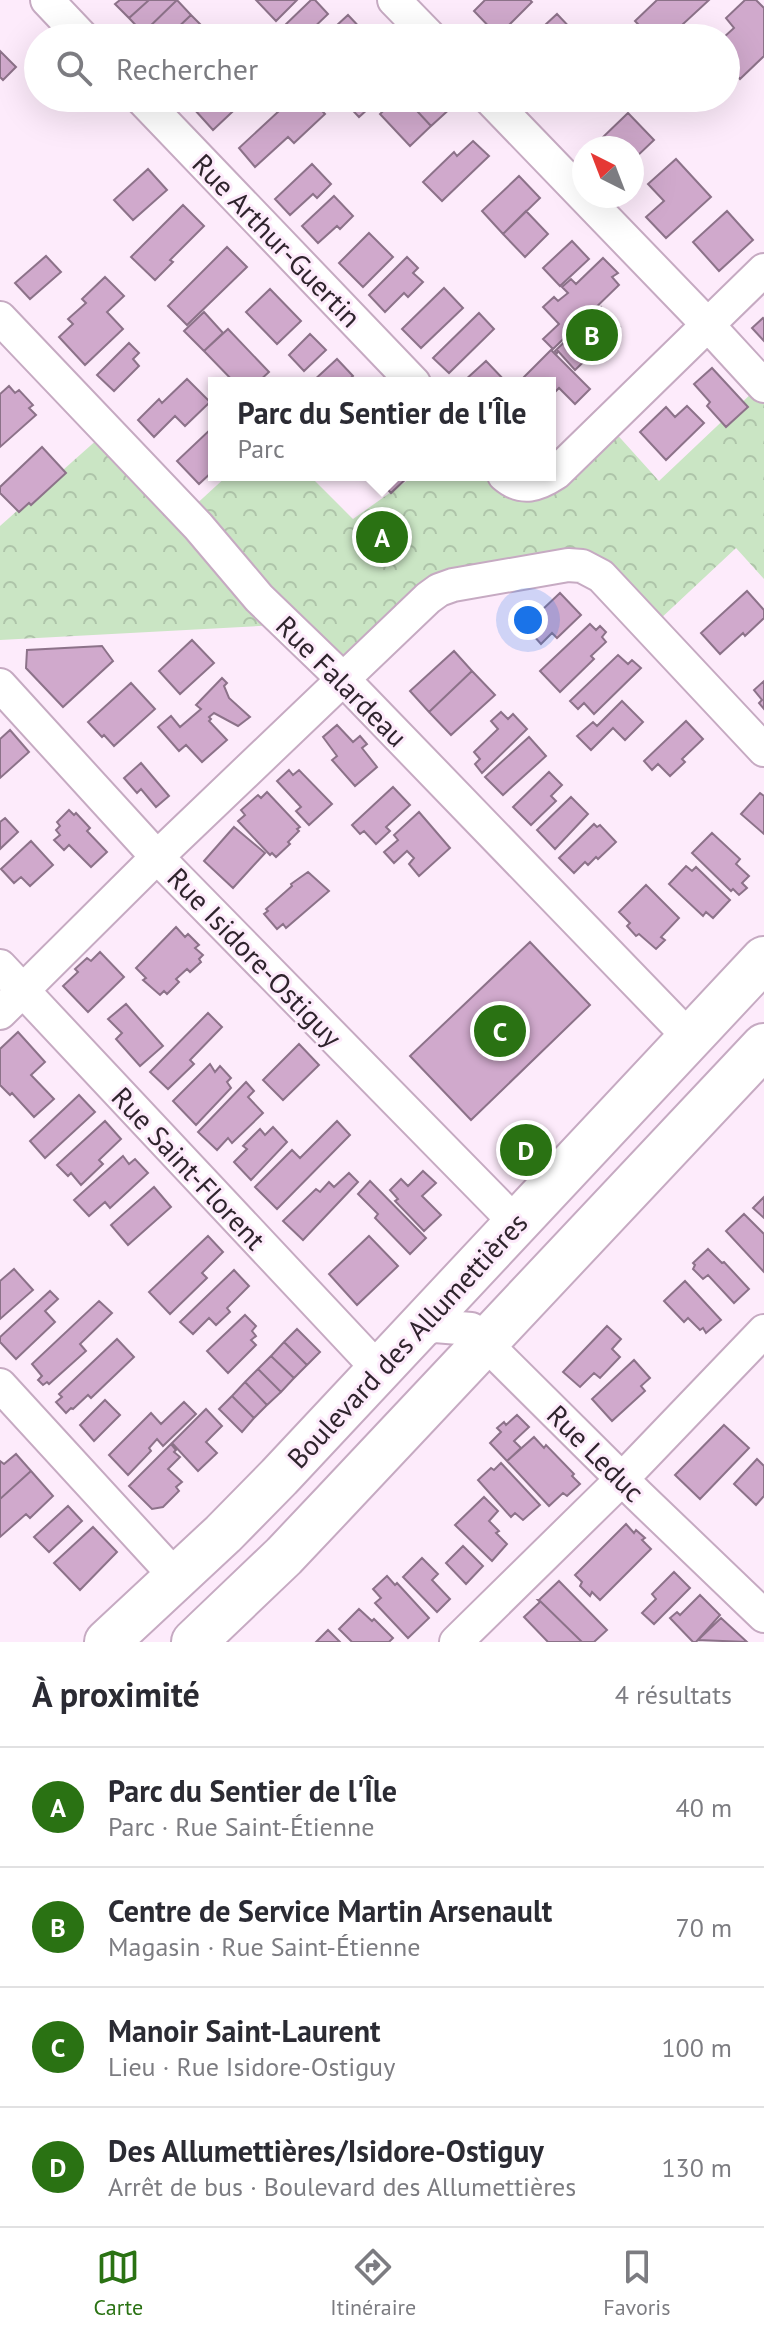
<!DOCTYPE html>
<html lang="fr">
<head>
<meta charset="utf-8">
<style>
	body { margin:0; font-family:"PT Sans",sans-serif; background:#f2f2f3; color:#2b2b33 }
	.compass { position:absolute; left:572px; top:136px; width:72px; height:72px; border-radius:50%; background:#fff; box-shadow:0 8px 32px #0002; rotate:318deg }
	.you { position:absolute; left:528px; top:620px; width:28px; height:28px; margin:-20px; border:6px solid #fff; border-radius:50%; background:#1a73e8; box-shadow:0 0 0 12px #1a73e833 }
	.badge { display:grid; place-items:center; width:52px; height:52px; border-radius:50%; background:#2a7213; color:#fff; font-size:26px; font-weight:700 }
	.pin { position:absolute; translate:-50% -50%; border:4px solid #fff; box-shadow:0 2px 8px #0006 }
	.popup { position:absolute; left:208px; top:377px; width:348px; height:104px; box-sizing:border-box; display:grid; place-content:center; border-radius:0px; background:#fff; filter:drop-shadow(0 2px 6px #0005); font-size:26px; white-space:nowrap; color:#7c7c81 }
	.popup b { font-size:30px; color:#2b2b33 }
	.popup::after { content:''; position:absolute; left:50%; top:100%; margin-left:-16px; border:16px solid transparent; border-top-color:#fff }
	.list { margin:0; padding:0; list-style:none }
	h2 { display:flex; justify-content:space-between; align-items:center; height:104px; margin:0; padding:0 32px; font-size:34px }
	h2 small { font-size:26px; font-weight:400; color:#7c7c81 }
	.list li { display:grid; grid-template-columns:52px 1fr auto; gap:24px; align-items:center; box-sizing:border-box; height:120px; padding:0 32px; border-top:2px solid #e1e1e2 }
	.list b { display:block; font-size:30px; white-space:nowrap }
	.list p { margin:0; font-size:26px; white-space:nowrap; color:#7c7c81 }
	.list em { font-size:26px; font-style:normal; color:#7c7c81 }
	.icon { flex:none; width:44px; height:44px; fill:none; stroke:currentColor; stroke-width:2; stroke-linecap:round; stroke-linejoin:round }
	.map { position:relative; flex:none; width:764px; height:1642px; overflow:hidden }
	.search { position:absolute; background:#fff; box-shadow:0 8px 32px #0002; left:24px; right:24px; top:24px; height:88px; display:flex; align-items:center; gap:20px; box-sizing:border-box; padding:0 28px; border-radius:44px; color:#7c7c81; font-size:30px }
	.sheet { height:584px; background:#fff }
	nav { display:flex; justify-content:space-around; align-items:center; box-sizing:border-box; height:112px; border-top:2px solid #e1e1e2; background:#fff; font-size:22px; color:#7c7c81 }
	nav a { display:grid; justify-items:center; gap:4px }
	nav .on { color:#2a7213 }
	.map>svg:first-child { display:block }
	.forest { fill:url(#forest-crowns) }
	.building { fill:#d0a9cc; stroke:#8c7289; stroke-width:2 }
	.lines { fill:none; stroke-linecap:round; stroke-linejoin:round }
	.minor-casing { stroke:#c6aac2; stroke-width:36 }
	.secondary-casing { stroke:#c6aac2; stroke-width:48 }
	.minor { stroke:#fff; stroke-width:32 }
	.secondary { stroke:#fff; stroke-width:44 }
	.labels { text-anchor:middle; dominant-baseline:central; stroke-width:6; stroke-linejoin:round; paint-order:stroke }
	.street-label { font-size:28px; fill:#2f242d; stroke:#fdebfb }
</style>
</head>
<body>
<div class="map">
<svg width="764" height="1642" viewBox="0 0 764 1642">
	<defs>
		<pattern id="forest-crowns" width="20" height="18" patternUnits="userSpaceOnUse" patternTransform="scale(2)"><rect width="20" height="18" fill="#cae5c4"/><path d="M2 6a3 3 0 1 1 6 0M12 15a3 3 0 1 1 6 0" fill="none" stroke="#aec4a9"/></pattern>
	</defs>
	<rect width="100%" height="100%" fill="#fdebfb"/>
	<path class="forest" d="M754,391l10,11v177l-28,-31 -93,87 -62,-65 -148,10 -14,5 -96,88 -44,-48 -279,15v-114l99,-88 80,82 49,-45h81l44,44 62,-44h135v-21l45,-44 64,71z"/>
	<path class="building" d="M120,0h29l-20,18 -14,-14z
		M149,0h28l-34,33 -14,-15z
		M177,0l14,15 -24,23h-19l-5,-5z
		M256,0h41l-21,21z
		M311,0h4l13,14 -25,24h-11l-10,-10z
		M485,0h45l2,2 -34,34 -24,-25z
		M657,0h52l-26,24 12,14h-44l-16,-17z
		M745,0h11l8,8v48l-24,23 -14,-15v-26h-3l11,-10 -8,-10z
		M557,14l20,21 -4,3h-42z
		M191,15l14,14 -9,9h-29z
		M348,15l16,17 -7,6h-34z
		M205,29l9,9h-18z
		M0,51l16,16 -13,13 -3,-3z
		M206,98h41l-34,32 -19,-21z
		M293,98h17l15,16 -31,29 -6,-6 -33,30 -16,-19z
		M341,98h39l-21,19z
		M397,98h8l26,28 -21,20 -30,-32z
		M405,98h40l8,8 -22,20z
		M628,113l26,27 -22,21v-13h-22l-9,-9z
		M473,141l16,15 -47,45 -19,-19 31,-30 3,4z
		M676,159l35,38 -45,41 -20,-21 18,-16 -16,-17z
		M312,164l19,20 -14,14 -4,-4 -23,21 -15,-16z
		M148,169l19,21 -34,30 -19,-20z
		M519,176l21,22 -37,36 -21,-23z
		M334,196l19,20 -13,13 -3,-3 -19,17 -16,-17z
		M183,205l21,21 -34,34 3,2 -18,18 -24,-23z
		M526,211l22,23 -23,23 -22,-23z
		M727,211l26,29 -34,31 -26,-29z
		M369,233l24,24 -30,30 -24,-24z
		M572,241l17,18 -29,27 -17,-18z
		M227,247l20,20 -60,58 -19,-19z
		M46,256l15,16 -31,27 -15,-16z
		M407,257l11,11 -5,5 10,9 -15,15 -4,-4 -19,19 -16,-17z
		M603,258l15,15 -6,4 7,8 -66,64 -10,-10 16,-15 -16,-17 11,-10 4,4 10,-8 -6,-6 9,-8 5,5z
		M105,277l19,19 -17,16 16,17 -38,36 -26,-28 14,-13 -5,-5 18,-16 -4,-4z
		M444,288l19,20 -42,40 -19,-19z
		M270,289l31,32 -24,23 -31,-32z
		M601,307l19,20 -45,43 -17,-19 -1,2 -2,-2z
		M204,312l19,21 -19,18 -20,-20z
		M479,313l15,16 -45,44 -16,-15z
		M763,318l1,1v22l-12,-13z
		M228,329l41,43 -12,11h-22l-31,-32z
		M310,334l16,16 -22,21 -15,-16z
		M129,343l10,10 -6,6 6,7 -25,25 -17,-16z
		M551,350l39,39 -15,15 -16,-16 -9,9v-14h-32z
		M337,359l16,17 -8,7h-34z
		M486,361l21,22h-41l-2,-2z
		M712,368l36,39 -22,20 -19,-21 3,-4 -16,-18z
		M187,379l23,23 -25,24 -10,-10 -21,21 -16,-17 21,-21 3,4z
		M9,386l6,7 4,-3 14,15 -4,3 7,7 -36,32v-53z
		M687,406l17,17 -38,37 -26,-28 26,-25 9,10z
		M214,426v44l-15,14 -22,-23z
		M42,447l24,26 -35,32 -2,-2 -10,9 -19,-19v-6z
		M378,475h32l-19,18 -15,-16z
		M747,591l17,19v8l-19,18 -2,-3 -23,21 -19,-21z
		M560,593l21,22 -24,23 -5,-5 -11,11 -16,-18z
		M590,624l6,6 4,-4 6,6 -4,5 4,5 -15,14 3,3 -34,33 -20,-21z
		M192,640l22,23 -34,31 -21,-23z
		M102,646l11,15 -50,46 -37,-39 1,-18z
		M454,651l18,20 -43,41 -19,-21z
		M618,655l10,9 4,-4 9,8 -47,46 -10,-11 -6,6 -8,-8z
		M472,671l23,24 -44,40 -22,-23z
		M222,678l5,5 -3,3 5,12 21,19 -12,9 -24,-13 -5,4 2,2 -2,2 18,19 -25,22 -16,-17 -7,6 -21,-24 13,-11 9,11 21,-18 -5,-4z
		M764,681v28l-5,-6 3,-3 -8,-10z
		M131,683l24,26 -41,37 -10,-11 -2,2 -14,-15z
		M622,701l21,21 -18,18 -12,-12 -22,22 -14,-14 16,-14 4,4z
		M501,712l7,7 5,-5 14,15 -45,44 -7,-9 5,-5 -6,-7 24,-23 -7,-8z
		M686,721l17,18 -21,20 3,3 -15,14 -12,-12 -6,6 -8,-9z
		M337,725l16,17 7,-6 7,8 -5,4 15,19 -22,19 -23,-26 5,-4 -14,-19z
		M10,730l19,22 -29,26v-39z
		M529,737l17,19 -43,39 -18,-18z
		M141,763l28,33 -13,11 -15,-18 -4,4 -13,-15z
		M289,770l4,5 6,-5 33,34 -23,21 -13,-14 5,-4 -24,-26z
		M549,772l13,13 -11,11 5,5 -25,24 -18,-18z
		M393,787l17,18 -24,22 4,4 -14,13 -12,-13 -4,3 -8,-9z
		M267,792l33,35 -3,2 2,2 -11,11 2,2 -14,13 -4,-4 -2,2 -32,-34 7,-6 -4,-5 17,-15 3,3z
		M760,793l4,3v38l-23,-20z
		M571,797l17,17 -33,35 -18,-19z
		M69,810l5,5 2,-2 14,15 -3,3 20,21 -16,15 -22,-22 -5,5 -10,-10 6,-5 -4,-5 4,-4 -3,-4z
		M419,812l31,36 -31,28 -10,-12 5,-6 -7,-7 -13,12 -10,-11 14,-12 -4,-5z
		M5,818l13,14 -18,17v-27z
		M594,824l3,3 3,-2 16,17 -18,17 -2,-2 -8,8 -3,-3 -11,11 -15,-15z
		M234,827l31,26 -32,35 -29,-27z
		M712,833l28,26 -4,5 13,12 -7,7 5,5 -8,7 -6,-6 -2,2 -39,-38z
		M31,841l22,24 -23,21 -9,-9 -7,6 -13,-14z
		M686,866l6,5 4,-4 34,33 -17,18 -7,-6 -3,4 -34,-32z
		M308,872l21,19 -43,37 -3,-4 -6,5 -13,-15 4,-3 -2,-2 26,-23 -1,-2z
		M646,885l33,33 -18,19 4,3 -9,9 -17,-15 -3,2 -9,-10 3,-3 -11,-11z
		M176,927l9,10 3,-3 11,11 -4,3 8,7 -4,4 2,3 -11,10 -3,-3 -11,10 3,3 -12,12 -3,-3 -4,4 -17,-15 3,-2 -10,-10z
		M530,942l60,63 -119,115 -61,-64z
		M100,952l24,25 -36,35 -25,-26 15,-14 -3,-3 12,-11 4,3z
		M126,1004l37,42 -23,20 -24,-27 6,-6 -14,-14z
		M208,1013l14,14 -32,33 4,4 -26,25 -18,-17z
		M18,1032l27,30 -14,13 23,24 -20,18 -22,-24 -2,2 -10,-10v-36z
		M299,1044l20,21 -36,35 -20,-20z
		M210,1064l5,8 5,-6 11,12 -4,4 4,6 -35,37 -23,-24z
		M246,1082l8,9 -6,6 15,16 -31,30 -4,-5 -11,12 -19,-18z
		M79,1095l16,17 -50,46 -15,-17z
		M105,1121l16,18 -22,21 4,4 -22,21 -10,-12 -3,3 -11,-11z
		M337,1121l13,14 -73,74 -22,-22 37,-37 8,8z
		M273,1127l14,15 -36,38 -17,-18 13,-13 -4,-3 17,-17 5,6z
		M123,1156l6,8 6,-5 13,14 -38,35 -5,-6 -16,14 -15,-16z
		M423,1171l13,12 -14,13 19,19 -17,16 -29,-30 3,-2 -8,-9 11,-11 7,7z
		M349,1173l9,9 -55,58 -20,-19 33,-32 4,3 9,-10 5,5z
		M370,1181l56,57 -16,16 -35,-36 3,-4 -20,-20z
		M154,1187l17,20 -43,38 -17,-20z
		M764,1197v21l-11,-10z
		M744,1214l20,20v38l-38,-41z
		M208,1236l15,16 -21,21 5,5 -37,36 -21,-22z
		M369,1236l29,30 -41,39 -28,-31z
		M708,1249l14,14 2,-1 25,27 -15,14 -26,-28 -5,4 -10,-10 2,-4 -2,-2z
		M14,1269l19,21 -33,29v-38z
		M234,1270l15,16 -22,22 3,4 -14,13 -7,-7 -16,16 -13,-12z
		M685,1281l36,39 -15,13 -3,-5 -3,2 -12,-12 -4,4 -20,-21z
		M50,1291l8,8 -13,12 10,11 -39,37 -16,-17v-5z
		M99,1301l13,12 -32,31 6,7 -37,33 -2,-2 -4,3 -5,-5 4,-4 -10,-12z
		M245,1315l11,11 -4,5 4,5 -5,4 5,5 -28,28 -21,-22z
		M607,1326l14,13 -9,10 8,8 -20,21 -6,-5 -14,14 -17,-15z
		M297,1329l23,23 -13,13 -23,-23z
		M117,1339l17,18 -43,41 -3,-3 -15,14 -2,-1 -5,5 -10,-11 6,-5 -3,-3z
		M284,1342l23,23 -13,13 -23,-22z
		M271,1356l23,22 -13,14 -23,-23z
		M634,1360l16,18 -9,8 4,5 -33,30 -20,-22z
		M258,1369l23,23 -14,13 -22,-23z
		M245,1382l22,23 -13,13 -22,-22z
		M232,1396l22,22 -12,14 -23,-23z
		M105,1400l15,15 -26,26 -14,-16z
		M184,1402l12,12 -33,32 -6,-7 -8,9 2,3 -23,24 -19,-20 42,-42 10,11z
		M206,1409l16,17 -16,16 11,11 -19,18 -26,-28z
		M517,1415l12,12 -15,14 7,7 -14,13 -17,-18 11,-11 -4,-4 7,-6 2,3z
		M724,1425l25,23 -49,51 -25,-24z
		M534,1437l10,11 2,-3 28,29 -2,2 8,8 -13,12 -4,-3 -14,13 -42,-45z
		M171,1444l5,6 -2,2 6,5 -12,12 14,13 -6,5 3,4 -16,16 -11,2 -23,-23z
		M16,1454l15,17 -31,28v-38l4,3z
		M757,1459l7,7v30l-8,9 -22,-21z
		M501,1463l39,42 -17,15 -8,-7 -4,4 -33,-37 13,-12 3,2z
		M31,1471l22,25 -23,22 -4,-4 -26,23v-38z
		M484,1497l14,14 -9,10 10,10 -3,2 11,11 -15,17 -37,-36z
		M68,1506l14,15 -33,31 -15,-15z
		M626,1524l8,9 2,-3 9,8 -3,2 9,9 -51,51 -8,-8 -2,4 -10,-10 2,-4 -7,-7z
		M93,1527l24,25 -37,38 -26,-27z
		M463,1546l20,20 -17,18 -20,-21z
		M422,1558l16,16 -6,6 18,19 -13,13 -34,-35z
		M674,1572l16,16 -36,36 -12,-11 14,-14 -4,-5z
		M387,1576l8,9 2,-2 32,35 -21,20 -33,-35 6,-5 -8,-9z
		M559,1581l48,49 -13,12h-12l-43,-42z
		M700,1595l20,20 -24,27h-3l-23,-24 7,-6 3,3z
		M538,1600h1l43,42h-34l-24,-25 16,-15z
		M359,1609l13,12 2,-2 19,19 -4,4h-37l-13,-13z
		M721,1618l26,24 -49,-2z
		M328,1630l12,12h-24z"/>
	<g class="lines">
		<g class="minor-casing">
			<path id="minor" d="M47,0l36,38
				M394,0l37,38
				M141,98l273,285
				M489,98l218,226 57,62
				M0,318l198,208 61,72 84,81 347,359
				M504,475c18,16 34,10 52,-2l208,-203
				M0,685l157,172 359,366
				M0,966l379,404
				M0,1013l157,-156 271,-259 11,-8 14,-5 115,-20 14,1 19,10 163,174
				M413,1332l22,-6 36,3 167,166 126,121
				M0,1385l177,193
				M456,1642l166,-163 142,-148"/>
		</g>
		<g class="secondary-casing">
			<path id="secondary" d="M107,1642l116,-108 56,-57 485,-518
				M194,1642l90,-86 51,-54 429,-456"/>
		</g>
		<use href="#minor" class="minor"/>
		<use href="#secondary" class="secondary"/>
	</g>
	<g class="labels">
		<g class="street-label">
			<text transform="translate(277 240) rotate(46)">Rue Arthur-Guertin</text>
			<text transform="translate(342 681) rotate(45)">Rue Falardeau</text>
			<text transform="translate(255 957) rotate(46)">Rue Isidore-Ostiguy</text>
			<text transform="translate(189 1168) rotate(47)">Rue Saint-Florent</text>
			<text transform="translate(407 1340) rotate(-47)">Boulevard des Allumettières</text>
			<text transform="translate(596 1453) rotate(45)">Rue Leduc</text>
		</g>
	</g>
</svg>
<svg class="compass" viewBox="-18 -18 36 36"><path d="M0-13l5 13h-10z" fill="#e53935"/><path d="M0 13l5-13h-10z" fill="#7c7c81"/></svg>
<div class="you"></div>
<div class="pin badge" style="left:382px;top:537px">A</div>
<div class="popup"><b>Parc du Sentier de l'Île</b>Parc</div>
<div class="pin badge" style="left:592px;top:335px">B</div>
<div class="pin badge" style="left:500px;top:1031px">C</div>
<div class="pin badge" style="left:526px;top:1150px">D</div>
<div class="search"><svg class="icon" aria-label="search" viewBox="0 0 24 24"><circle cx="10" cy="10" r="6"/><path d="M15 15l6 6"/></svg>Rechercher</div>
</div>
<section class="sheet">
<h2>À proximité<small>4 résultats</small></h2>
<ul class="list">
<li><span class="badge">A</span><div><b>Parc du Sentier de l'Île</b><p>Parc · Rue Saint-Étienne</p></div><em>40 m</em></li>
<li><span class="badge">B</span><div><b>Centre de Service Martin Arsenault</b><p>Magasin · Rue Saint-Étienne</p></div><em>70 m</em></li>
<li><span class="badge">C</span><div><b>Manoir Saint-Laurent</b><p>Lieu · Rue Isidore-Ostiguy</p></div><em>100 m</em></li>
<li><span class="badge">D</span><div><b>Des Allumettières/Isidore-Ostiguy</b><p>Arrêt de bus · Boulevard des Allumettières</p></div><em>130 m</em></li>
</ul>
</section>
<nav>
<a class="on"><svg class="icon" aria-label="map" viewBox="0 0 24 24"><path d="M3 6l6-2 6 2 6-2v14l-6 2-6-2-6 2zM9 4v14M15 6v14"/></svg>Carte</a>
<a><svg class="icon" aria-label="directions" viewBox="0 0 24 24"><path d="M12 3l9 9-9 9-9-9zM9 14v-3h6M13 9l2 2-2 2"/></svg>Itinéraire</a>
<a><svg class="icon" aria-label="saved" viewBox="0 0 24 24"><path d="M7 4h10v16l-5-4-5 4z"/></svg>Favoris</a>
</nav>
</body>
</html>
